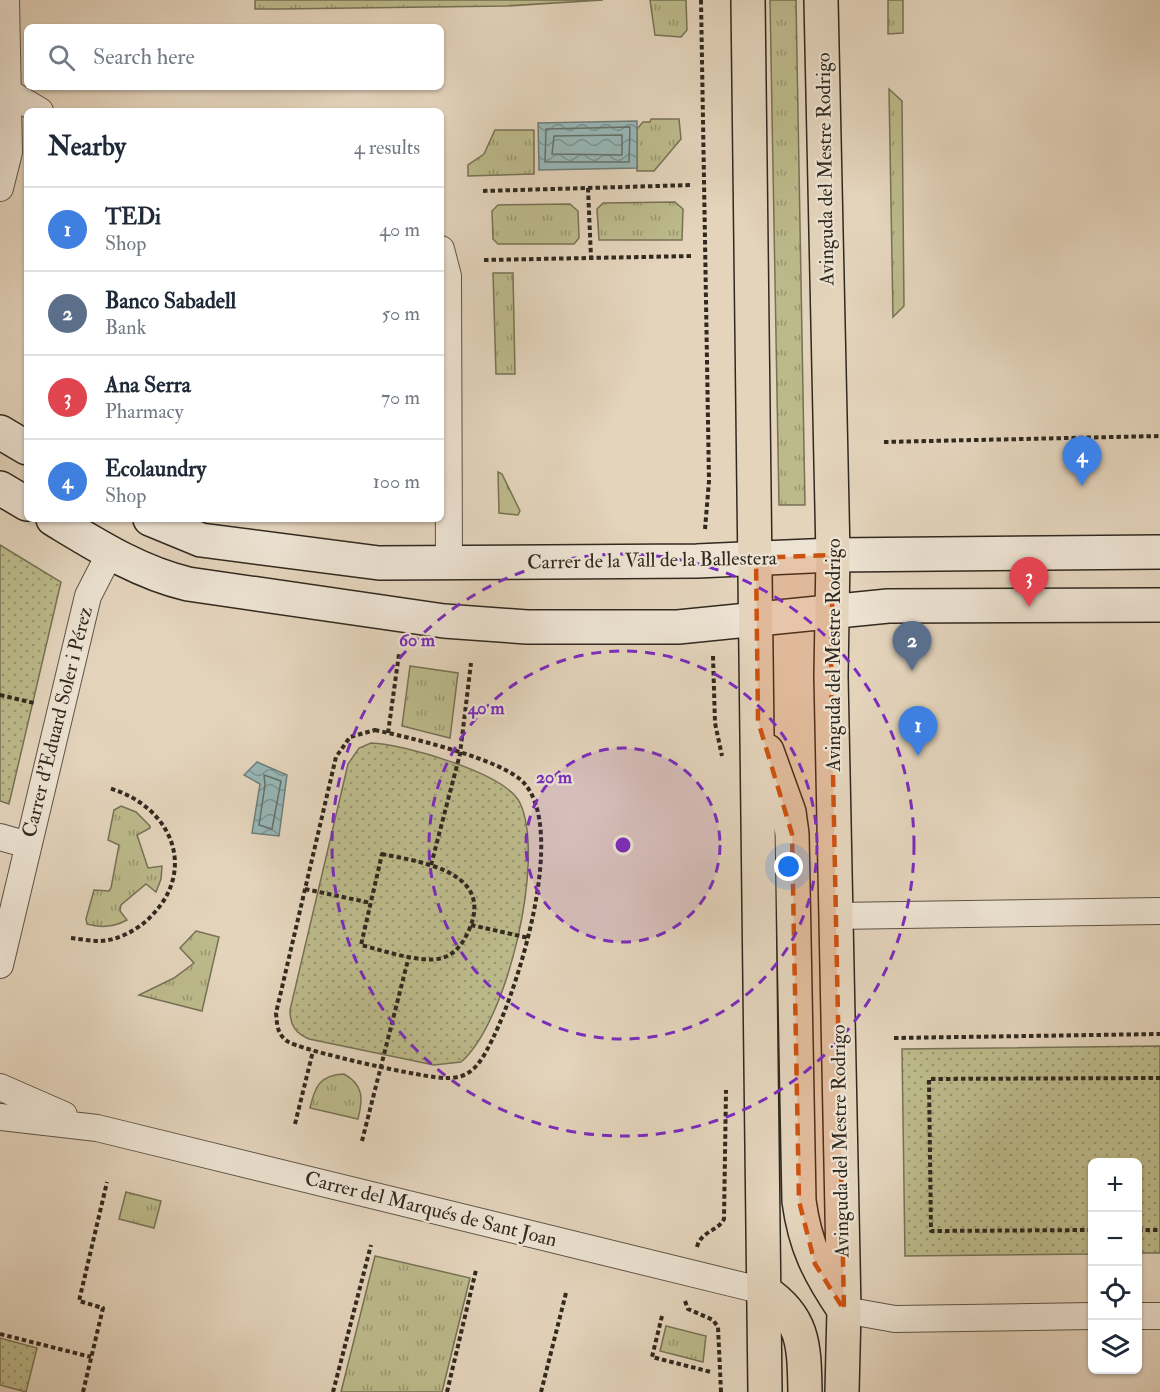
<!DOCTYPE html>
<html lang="en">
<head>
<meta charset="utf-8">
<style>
	body { margin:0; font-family:"IM FELL Double Pica",serif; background:#f2f2f3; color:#1f2937 }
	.controls { position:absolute; right:18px; bottom:18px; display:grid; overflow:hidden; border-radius:9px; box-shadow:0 2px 4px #0004 }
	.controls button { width:54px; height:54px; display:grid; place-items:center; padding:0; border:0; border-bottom:2px solid #e0e1e3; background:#fff; color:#1f2937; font:30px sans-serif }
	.you { position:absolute; left:789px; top:867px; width:21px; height:21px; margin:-15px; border:4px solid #fff; border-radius:50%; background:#1a73e8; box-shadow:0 0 0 9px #1a73e833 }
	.badge { display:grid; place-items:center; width:39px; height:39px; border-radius:50%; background:#8f2418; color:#fff; font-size:20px; font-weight:700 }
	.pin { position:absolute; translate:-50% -50px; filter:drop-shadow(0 2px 3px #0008) }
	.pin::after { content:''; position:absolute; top:32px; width:21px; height:18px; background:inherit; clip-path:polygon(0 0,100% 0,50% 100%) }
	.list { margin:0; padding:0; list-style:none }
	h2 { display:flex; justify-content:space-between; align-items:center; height:78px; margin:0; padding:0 24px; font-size:26px }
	h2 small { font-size:20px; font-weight:400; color:#747a83 }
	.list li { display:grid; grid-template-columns:39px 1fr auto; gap:18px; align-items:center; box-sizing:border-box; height:84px; padding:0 24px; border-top:2px solid #e0e1e3 }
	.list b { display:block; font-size:22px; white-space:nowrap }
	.list p { margin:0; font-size:20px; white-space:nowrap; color:#747a83 }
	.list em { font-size:20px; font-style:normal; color:#747a83 }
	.icon { flex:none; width:33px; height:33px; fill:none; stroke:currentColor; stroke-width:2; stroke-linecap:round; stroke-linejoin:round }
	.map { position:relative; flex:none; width:1160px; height:1392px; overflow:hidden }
	.search { position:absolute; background:#fff; box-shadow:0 2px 4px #0004; left:24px; top:24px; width:420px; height:66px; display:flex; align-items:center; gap:15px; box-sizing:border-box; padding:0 21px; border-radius:9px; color:#747a83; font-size:22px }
	.panel { position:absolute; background:#fff; box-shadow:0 2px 4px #0004; left:24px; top:108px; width:420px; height:414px; border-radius:9px }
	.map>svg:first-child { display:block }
	.grass { fill:url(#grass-tufts); stroke:#767255; stroke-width:1.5 }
	.park { fill:url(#park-dots); stroke:#767255; stroke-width:1.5 }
	.water { fill:url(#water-waves); stroke:#6e7e7a; stroke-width:1.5 }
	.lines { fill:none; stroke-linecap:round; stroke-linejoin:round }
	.shore { stroke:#64706b; stroke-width:1.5 }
	.street-casing { stroke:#5e5446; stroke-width:28 }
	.secondary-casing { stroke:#31291f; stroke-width:36 }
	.primary-casing { stroke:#31291f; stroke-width:36 }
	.path { stroke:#31291f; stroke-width:4; stroke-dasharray:4.5 3; stroke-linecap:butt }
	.street { stroke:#ede3d3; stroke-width:26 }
	.secondary { stroke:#ede3d3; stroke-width:33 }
	.primary { stroke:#e4d4bc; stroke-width:33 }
	.marked { fill:#cd520f; fill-opacity:0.2; stroke:#cd520f; stroke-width:4.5; stroke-dasharray:12 8; stroke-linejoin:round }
	.ring { fill:none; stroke:#7b2cbf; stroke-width:3; stroke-dasharray:10 8 }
	.labels { text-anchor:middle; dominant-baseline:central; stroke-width:4.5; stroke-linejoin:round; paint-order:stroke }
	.street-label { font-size:20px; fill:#31291f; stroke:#ede3d3 }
	.centre { fill:#7b2cbf; stroke:#ede3d3; stroke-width:3 }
	.ring-label { font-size:18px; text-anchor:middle; font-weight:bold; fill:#7b2cbf; stroke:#ede3d3; stroke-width:4.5; stroke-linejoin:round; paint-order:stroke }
</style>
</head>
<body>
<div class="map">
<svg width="1160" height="1392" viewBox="0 0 1160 1392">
	<defs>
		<pattern id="grass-tufts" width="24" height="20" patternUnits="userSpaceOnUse" patternTransform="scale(1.5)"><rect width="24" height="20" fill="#bcba8b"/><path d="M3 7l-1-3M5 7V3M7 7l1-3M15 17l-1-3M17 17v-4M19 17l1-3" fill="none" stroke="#999771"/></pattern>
		<pattern id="park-dots" width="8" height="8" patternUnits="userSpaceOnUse" patternTransform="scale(1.5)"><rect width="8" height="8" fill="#bcba8b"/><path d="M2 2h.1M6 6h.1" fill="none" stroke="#999771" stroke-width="1.8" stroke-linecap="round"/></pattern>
		<pattern id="water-waves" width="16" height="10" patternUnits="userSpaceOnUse" patternTransform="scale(1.5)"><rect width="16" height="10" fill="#97b7b7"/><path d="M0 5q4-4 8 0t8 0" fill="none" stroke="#7c9594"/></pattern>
	</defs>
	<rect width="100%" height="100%" fill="#e4d4bc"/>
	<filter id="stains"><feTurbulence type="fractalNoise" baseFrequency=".00333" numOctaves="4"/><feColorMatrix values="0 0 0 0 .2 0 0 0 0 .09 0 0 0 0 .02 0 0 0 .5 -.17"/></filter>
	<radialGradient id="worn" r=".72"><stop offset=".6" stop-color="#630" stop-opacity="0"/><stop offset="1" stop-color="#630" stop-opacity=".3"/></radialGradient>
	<path class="grass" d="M255,0h348l-97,6 -227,3h-24z
		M650,0h36l1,30 -6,7 -26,-2z
		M770,0h26l9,505h-26z
		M888,0h15v33l-15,1z
		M889,89l13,12 2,205 -11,11z
		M651,119h28l2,20 -27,32h-17v-42l6,-7h7z
		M495,130h39v44l-66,2v-11l16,-11z
		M675,202l8,7 -1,31h-83l-2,-31 6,-6z
		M570,204l8,7 1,27 -5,6h-76l-5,-5 -1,-28 6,-6z
		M493,273h20l2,101h-19z
		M498,472l4,2 18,37 -2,4 -19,-2z
		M410,666l48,7 -8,65 -48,-12z
		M121,806l15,6 14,14v2l-13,7 11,33 14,-2 -1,13 -5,13 -10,-8 -25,21 -1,6 7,9c-13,7 -27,8 -40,4l-1,-5 8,-29 15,1 2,-3 8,-43 -11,-5 6,-30z
		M196,931l23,6 -17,74 -63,-16 35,-17 20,-15 -14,-15z
		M344,1074c20,11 19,25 14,45l-48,-11c5,-22 10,-33 34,-34z
		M126,1192l35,9 -7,27 -35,-9z
		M375,1256l95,22 -28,114h-101z
		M666,1326l40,10 -3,26 -43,-11z"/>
	<path class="park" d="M0,545l61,37 -52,222 -9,-3z
		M371,743c32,1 135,30 149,60 26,56 -13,220 -59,259l-27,3 -125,-26c-14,-6 -19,-14 -19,-29l58,-246 11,-16z
		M1160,1046v207h-22v-91h-46v92l-187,2 -3,-207z
		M0,1338l37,10 -11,44 -26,-7z"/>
	<path class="water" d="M637,121v47l-98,2 -1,-47z
		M257,762l30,13 -8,61 -27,-3 8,-49 -16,-9z"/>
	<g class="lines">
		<path class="shore" d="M630,127l-1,35h-84l1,-33z
			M622,135v20l-70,-1 2,-18z
			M264,775l17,6 -9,48 -13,-4 6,-40z"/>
		<g class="street-casing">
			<path id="street" d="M8,92l32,19
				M0,188l9,-36 -3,-152
				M441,249l7,27 1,288
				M0,837l28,8
				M835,916l325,-5
				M0,965l88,-369 22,-43
				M0,1087l64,28
				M0,1117l97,11 667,163
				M844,1310l51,9 197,-3
				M1138,1316h22"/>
		</g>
		<g class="secondary-casing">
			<path id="secondary" d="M0,432l27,16
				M0,488l27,16
				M53,519c43,26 85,53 135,65l256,37 83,6h151l210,-21 272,-1
				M150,519l51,21 178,23 318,-2 136,-6 327,-3"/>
		</g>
		<g class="primary-casing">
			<path id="primary" d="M748,0l17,1392
				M821,0l12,555 -2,121 13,634 -2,82
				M767,751l22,61 3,22 7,367c6,45 20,72 45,109
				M764,1291c41,27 40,56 41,101"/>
		</g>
		<path class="path" d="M701,0l8,481 -4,48
			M588,188l3,70
			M483,191l209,-6
			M484,260l209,-4
			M884,442l276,-6
			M713,656l2,67 7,33
			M0,695l34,8
			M375,730c32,7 128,29 149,53 43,48 -5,201 -30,253 -6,12 -14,30 -26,37 -6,4 -15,5 -22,5 -18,1 -148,-28 -159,-37 -10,-7 -10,-17 -11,-28l60,-256 14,-20z
			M388,733l11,-79
			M382,854c38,8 113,17 87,76 -6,13 -13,24 -27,28 -20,6 -61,-8 -81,-13z
			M431,865l29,-111 11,-91
			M305,889l66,14
			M471,925l58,13
			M71,938c9,1 19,3 28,3 16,0 34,-9 46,-19 55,-48 29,-115 -36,-134
			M894,1038l266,-4
			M295,1124l18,-73
			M362,1141l47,-185
			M1092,1230l-161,1 -2,-152 231,-1
			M1138,1230h22
			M697,1247c4,-16 20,-15 27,-28l2,-129
			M685,1301l3,8 25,11 5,7 3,65
			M662,1316l-10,41 59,15
			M0,1334l91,23
			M83,1392l20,-84 -24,-7 28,-119
			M333,1392l38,-147
			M447,1392l29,-122
			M541,1392l25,-99"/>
		<use href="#street" class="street"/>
		<use href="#secondary" class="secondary"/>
		<use href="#primary" class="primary"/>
	</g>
	<path class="marked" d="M833,555l-2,121 13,634 -29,-46 -16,-63 -7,-367 -34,-113 -2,-163z"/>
	<circle cx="623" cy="845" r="97" fill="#7b2cbf" fill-opacity=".12"/>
	<g class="ring">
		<circle cx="623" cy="845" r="97"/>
		<circle cx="623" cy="845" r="194"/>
		<circle cx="623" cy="845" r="291"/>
	</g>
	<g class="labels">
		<g class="street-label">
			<text transform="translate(825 169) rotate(-91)">Avinguda del Mestre Rodrigo</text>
			<text transform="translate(652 560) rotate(-1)">Carrer de la Vall de la Ballestera</text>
			<text transform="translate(833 655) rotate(-90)">Avinguda del Mestre Rodrigo</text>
			<text transform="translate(57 722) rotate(-76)">Carrer d'Eduard Soler i Pérez</text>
			<text transform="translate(840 1141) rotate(-91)">Avinguda del Mestre Rodrigo</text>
			<text transform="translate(431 1209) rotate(14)">Carrer del Marqués de Sant Joan</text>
		</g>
	</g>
	<circle cx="623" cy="845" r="9" class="centre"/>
	<g class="ring-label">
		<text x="417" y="646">60 m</text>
		<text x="486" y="714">40 m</text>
		<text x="554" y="783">20 m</text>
	</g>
	<rect width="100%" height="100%" filter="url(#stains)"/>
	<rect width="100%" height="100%" fill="url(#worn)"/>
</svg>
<div class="controls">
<button>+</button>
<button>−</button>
<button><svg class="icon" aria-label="locate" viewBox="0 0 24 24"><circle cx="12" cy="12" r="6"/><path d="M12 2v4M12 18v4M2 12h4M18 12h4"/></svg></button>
<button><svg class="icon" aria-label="layers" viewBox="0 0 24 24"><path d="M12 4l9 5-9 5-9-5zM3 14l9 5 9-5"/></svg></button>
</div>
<div class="you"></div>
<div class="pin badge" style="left:918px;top:756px;background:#3f7fe0">1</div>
<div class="pin badge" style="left:912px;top:671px;background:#5c6f8a">2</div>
<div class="pin badge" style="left:1029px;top:607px;background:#e0444e">3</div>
<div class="pin badge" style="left:1082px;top:486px;background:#3f7fe0">4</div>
<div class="search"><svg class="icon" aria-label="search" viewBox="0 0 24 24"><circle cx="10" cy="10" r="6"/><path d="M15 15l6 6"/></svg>Search here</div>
<section class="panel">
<h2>Nearby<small>4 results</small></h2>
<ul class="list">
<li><span class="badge" style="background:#3f7fe0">1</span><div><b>TEDi</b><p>Shop</p></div><em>40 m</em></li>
<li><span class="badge" style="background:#5c6f8a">2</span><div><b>Banco Sabadell</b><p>Bank</p></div><em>50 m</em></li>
<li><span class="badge" style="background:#e0444e">3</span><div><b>Ana Serra</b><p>Pharmacy</p></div><em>70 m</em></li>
<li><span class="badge" style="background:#3f7fe0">4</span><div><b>Ecolaundry</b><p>Shop</p></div><em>100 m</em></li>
</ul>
</section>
</div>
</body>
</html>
